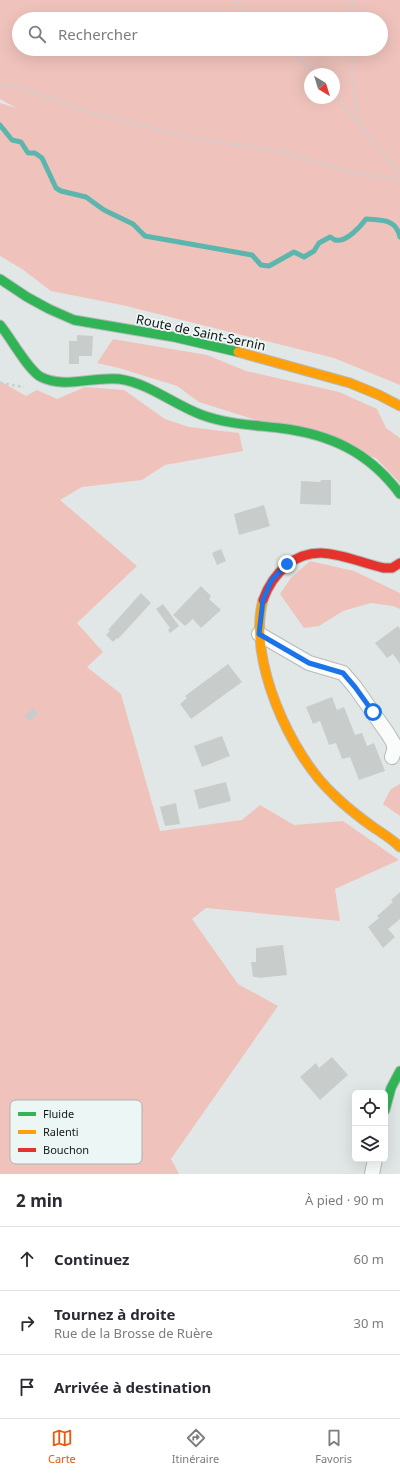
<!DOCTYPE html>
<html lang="fr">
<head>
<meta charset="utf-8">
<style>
	body { margin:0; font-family:"Noto Sans",sans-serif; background:#f7f7f7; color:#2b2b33 }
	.controls { position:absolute; right:12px; bottom:12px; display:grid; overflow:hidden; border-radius:6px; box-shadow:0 4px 16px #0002 }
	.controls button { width:36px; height:36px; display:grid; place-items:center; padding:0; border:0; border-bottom:1px solid #e1e1e2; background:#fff; color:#2b2b33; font:20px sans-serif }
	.compass { position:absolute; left:304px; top:68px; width:36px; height:36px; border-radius:50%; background:#fff; box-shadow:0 4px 16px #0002; rotate:142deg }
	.stop { position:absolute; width:12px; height:12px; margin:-9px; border:3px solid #1a73e8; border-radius:50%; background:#fff }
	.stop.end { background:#1a73e8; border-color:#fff; box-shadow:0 1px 4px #0008 }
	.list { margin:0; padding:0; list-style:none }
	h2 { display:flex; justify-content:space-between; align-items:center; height:52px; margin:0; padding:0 16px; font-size:17px }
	h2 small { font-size:13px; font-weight:400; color:#7c7c81 }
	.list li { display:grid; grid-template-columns:26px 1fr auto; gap:12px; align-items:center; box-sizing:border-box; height:64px; padding:0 16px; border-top:1px solid #e1e1e2 }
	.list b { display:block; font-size:15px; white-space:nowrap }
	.list p { margin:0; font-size:13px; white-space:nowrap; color:#7c7c81 }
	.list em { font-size:13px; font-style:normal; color:#7c7c81 }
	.icon { flex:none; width:22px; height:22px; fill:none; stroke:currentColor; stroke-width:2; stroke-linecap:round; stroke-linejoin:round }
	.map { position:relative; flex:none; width:400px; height:1174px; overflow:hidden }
	.search { position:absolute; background:#fff; box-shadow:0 4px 16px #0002; left:12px; right:12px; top:12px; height:44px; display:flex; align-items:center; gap:10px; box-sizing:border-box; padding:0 14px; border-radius:22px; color:#7c7c81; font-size:15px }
	.sheet { height:244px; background:#fff }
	nav { display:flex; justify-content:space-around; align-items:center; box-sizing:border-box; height:56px; border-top:1px solid #e1e1e2; background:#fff; font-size:11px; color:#7c7c81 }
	nav a { display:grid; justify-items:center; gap:2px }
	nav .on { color:#ea580c }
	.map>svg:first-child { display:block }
	.green { fill:#efc3bc; fill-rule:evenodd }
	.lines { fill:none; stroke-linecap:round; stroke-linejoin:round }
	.stream { stroke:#5cb6ad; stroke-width:5 }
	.building { fill:#c8cdcc }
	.street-casing { stroke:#b6bab9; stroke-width:16 }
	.fast-casing { stroke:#b6bab9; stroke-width:11 }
	.slow-casing { stroke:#b6bab9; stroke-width:11 }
	.jam-casing { stroke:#b6bab9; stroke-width:11 }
	.path { stroke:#cdcfcf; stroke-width:2.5; stroke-dasharray:3 3; stroke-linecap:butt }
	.street { stroke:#fafbfb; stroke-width:14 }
	.fast { stroke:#30b455; stroke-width:9 }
	.slow { stroke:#ff9f0a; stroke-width:9 }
	.jam { stroke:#e5322d; stroke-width:9 }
	.route { stroke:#1a73e8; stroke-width:5 }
	.labels { text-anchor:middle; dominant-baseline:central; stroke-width:3.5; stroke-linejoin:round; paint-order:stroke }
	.street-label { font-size:13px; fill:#131716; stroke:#ecf6f4 }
	.key { fill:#ecf6f4; stroke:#abb3b1; stroke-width:1 }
	.key-label { font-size:11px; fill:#131716 }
</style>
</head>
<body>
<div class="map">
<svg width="400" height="1174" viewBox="0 0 400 1174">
	<rect width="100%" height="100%" fill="#e1e7e6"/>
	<path class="green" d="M0,0h400v385l-66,-27 -212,-53 -71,-14 -29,-22 -22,-13v-153l16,5 -16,-9zM19,19h362v30h-362zM310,74h24v24h-24z
		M113,339l94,16 39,16 93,21 38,17 9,19 14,10v45l-24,-25 -177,-56 -22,-16 -58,-18 -22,-5z
		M0,381l26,15 11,-6 20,9 28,-12 39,3 41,29 24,8 50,6 4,18 -78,14 -23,15 -60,7 -22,13 77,66 -60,57 26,29 -16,15 34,27 39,137 82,-11 18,-15 34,20 49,-4 56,39 -64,29 5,32 -134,-13 -14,11 46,65 40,22 -107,153 8,15h-179z
		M310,561l44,10 46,22v16l-7,-3 -22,-3 -28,8 -24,15 -15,2 -24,-34 11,-16z
		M400,784v32l-17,-12 8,-15z"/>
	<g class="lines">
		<path class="stream" d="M0,125l12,15 9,2 7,11h7l7,5 14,30 5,3 25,6 18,13 29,14 12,12 107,19 9,10 8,1 25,-14 10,5 10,-6 5,-8 11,-6c2,1 3,2 5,3 11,3 26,-14 31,-21 16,1 30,0 34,18"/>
	</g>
	<path class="building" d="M77,335l16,1 -1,20h-13v8h-10v-23h8z
		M321,480h10v25l-31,-1 1,-23 19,1z
		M264,505l6,21 -31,9 -5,-21z
		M221,549l5,12 -9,4 -5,-12z
		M201,586l10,10 -2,3 12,11 -20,18 -8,-9 -8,7 -12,-11z
		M141,593l10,10 -33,36 -1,-1 -4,4 -7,-7 4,-4 -2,-1z
		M163,604l16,22 -9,7 -2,-3 2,-2 -14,-19z
		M398,626l2,3v35l-7,-10 -6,4 -12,-15z
		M228,664l14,18 -51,37 -11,-15 7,-6 -2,-2z
		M332,697l5,13 7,-3 11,28 7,-2 5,13 7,-3 11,28 -26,9 -9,-23 -8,2 -6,-16 -7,2 -9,-24 -7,3 -7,-17z
		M33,708l5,6 -9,7 -5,-5z
		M222,736l8,20 -28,11 -8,-21z
		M226,782l5,19 -32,8 -5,-19z
		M176,803l4,21 -15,2 -5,-19z
		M400,892v27l-12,10 7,8 -12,11 -15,-21 11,-9 -2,-2 16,-14 -2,-2z
		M283,945l4,30 -29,3v-1h-5l-2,-15h5v-14z
		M332,1057l16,18 -28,25 -20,-23 16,-14 3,5z"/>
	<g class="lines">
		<g class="street-casing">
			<path id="street" d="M259,634l50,29 34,10 12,14 33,47 6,10v7l-2,6
				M372,1174l3,-15"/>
		</g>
		<g class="fast-casing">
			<path id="fast" d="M0,279l27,18 22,12 25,11 100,17 64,15
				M0,325c11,13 28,45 41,52 24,12 53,-1 78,2 30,4 55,26 83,36 25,9 51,10 77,13 51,6 90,24 121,66
				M385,1110l6,-22 9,-17"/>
		</g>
		<g class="slow-casing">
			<path id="slow" d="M238,352l112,31 29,12 21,11
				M263,600c-16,58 27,154 70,194 12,12 26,23 40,33 9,6 19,12 27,20"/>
		</g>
		<g class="jam-casing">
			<path id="jam" d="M263,600c5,-14 13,-26 24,-35 31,-25 64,-4 97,3h8l8,-5"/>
		</g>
		<path class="path" d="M235,0l8,14 6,5
			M352,0v19
			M287,49l22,18 7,7
			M352,49v27l6,46
			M0,85l19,2 69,25 103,26 87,13 77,22 45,7
			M334,95l24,27 42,53
			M0,383l24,4"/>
		<use href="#street" class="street"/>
		<use href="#fast" class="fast"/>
		<use href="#slow" class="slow"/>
		<use href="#jam" class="jam"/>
	</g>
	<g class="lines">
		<path class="route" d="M287,564l-16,17 -8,19 -4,34 50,29 34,10 12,14 18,25"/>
	</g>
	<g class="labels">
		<g class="street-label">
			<text transform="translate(201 332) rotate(12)">Route de Saint-Sernin</text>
		</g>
	</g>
	<rect x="10" y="1100" width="132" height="64" rx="6" class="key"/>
	<rect x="18" y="1112" width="18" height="4" fill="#30b455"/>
	<rect x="18" y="1130" width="18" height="4" fill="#ff9f0a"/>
	<rect x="18" y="1148" width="18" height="4" fill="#e5322d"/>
	<g class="key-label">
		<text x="43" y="1118">Fluide</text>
		<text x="43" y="1136">Ralenti</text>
		<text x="43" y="1154">Bouchon</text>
	</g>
</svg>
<div class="controls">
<button><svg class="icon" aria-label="locate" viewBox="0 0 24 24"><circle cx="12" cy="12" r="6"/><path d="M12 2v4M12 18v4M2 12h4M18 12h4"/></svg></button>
<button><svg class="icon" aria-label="layers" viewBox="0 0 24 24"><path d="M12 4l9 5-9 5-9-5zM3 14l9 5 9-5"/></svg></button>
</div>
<svg class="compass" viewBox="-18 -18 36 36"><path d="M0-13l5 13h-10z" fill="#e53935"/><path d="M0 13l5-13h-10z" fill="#7c7c81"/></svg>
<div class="stop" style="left:373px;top:712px"></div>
<div class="stop end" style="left:287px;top:564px"></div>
<div class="search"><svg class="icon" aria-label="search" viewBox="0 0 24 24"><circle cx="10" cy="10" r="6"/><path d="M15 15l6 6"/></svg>Rechercher</div>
</div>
<section class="sheet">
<h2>2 min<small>À pied · 90 m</small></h2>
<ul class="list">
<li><svg class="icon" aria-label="ahead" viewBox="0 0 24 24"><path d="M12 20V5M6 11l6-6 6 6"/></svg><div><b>Continuez</b></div><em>60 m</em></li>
<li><svg class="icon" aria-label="right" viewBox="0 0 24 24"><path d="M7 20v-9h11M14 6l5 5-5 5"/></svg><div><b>Tournez à droite</b><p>Rue de la Brosse de Ruère</p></div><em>30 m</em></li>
<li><svg class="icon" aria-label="arrive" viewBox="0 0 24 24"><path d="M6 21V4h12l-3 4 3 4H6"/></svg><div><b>Arrivée à destination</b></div></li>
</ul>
</section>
<nav>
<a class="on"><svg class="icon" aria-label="map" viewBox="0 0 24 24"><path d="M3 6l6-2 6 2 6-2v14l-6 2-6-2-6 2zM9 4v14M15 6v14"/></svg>Carte</a>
<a><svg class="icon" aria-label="directions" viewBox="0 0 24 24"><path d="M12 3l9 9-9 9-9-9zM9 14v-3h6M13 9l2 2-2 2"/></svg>Itinéraire</a>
<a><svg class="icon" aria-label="saved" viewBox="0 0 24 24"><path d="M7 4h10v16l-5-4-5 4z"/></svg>Favoris</a>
</nav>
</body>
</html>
